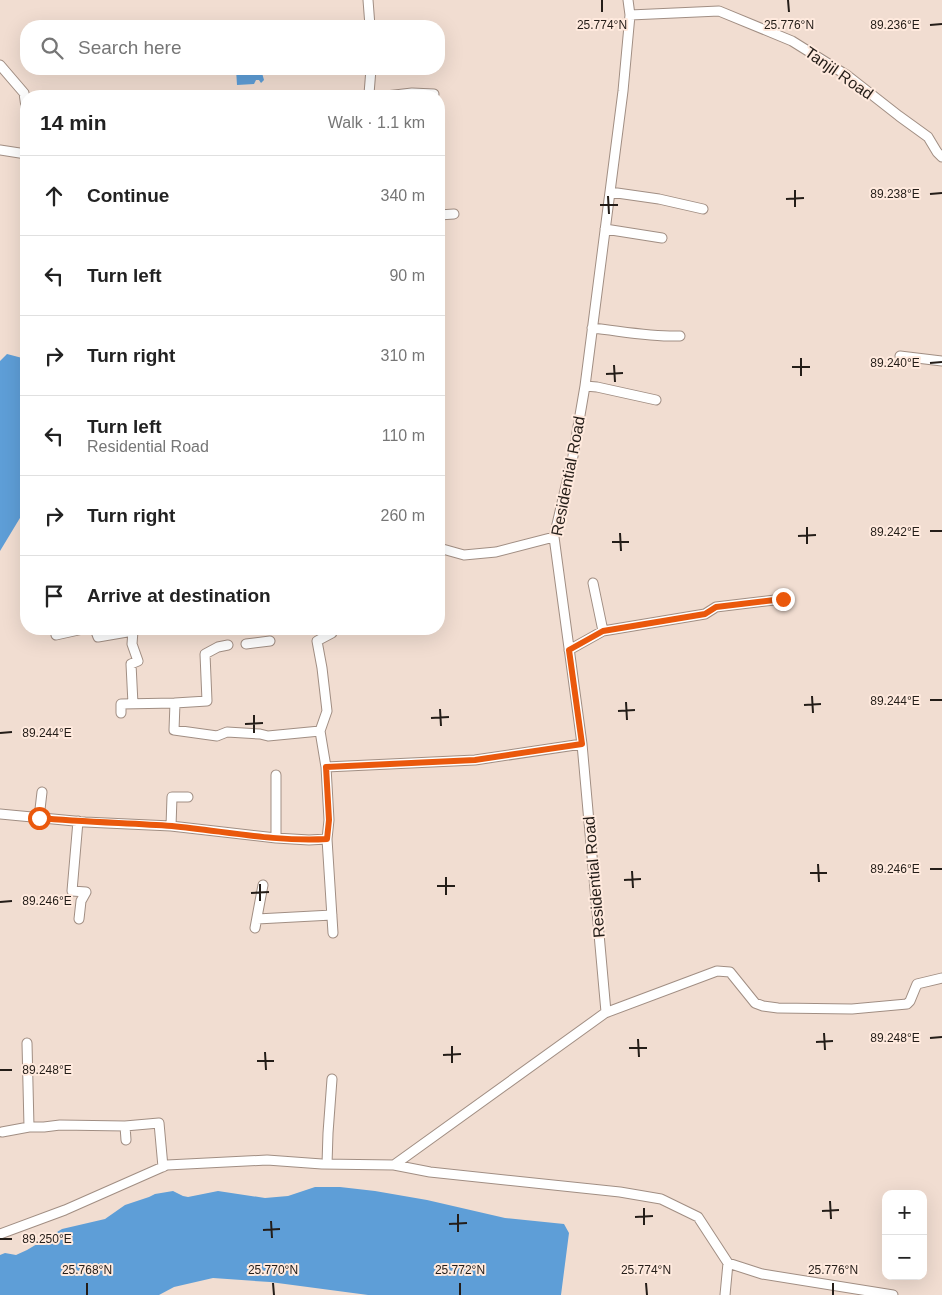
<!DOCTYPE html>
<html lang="en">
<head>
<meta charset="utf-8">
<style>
	body { margin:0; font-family:Arial,sans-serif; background:#f2f2f2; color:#222 }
	.controls { position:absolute; right:15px; bottom:15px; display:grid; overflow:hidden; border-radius:10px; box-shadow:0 5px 20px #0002 }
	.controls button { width:45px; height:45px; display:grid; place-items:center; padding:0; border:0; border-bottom:1px solid #e0e0e0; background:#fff; color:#222; font:25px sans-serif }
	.stop { position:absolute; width:15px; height:15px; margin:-11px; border:4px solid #ea580c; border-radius:50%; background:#fff }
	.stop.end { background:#ea580c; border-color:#fff; box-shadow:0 1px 5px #0008 }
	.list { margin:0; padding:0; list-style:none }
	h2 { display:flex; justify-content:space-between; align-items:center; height:65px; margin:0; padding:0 20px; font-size:21px }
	h2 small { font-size:16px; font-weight:400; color:#767676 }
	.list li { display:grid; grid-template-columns:32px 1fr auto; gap:15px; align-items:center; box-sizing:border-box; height:80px; padding:0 20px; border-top:1px solid #e0e0e0 }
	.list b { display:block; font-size:19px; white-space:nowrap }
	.list p { margin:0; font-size:16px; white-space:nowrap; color:#767676 }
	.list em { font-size:16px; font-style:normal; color:#767676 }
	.icon { flex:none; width:28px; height:28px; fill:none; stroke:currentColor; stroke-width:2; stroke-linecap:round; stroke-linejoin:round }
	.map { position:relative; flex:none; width:942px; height:1295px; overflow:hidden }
	.search { position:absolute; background:#fff; box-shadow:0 5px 20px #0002; left:20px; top:20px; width:425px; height:55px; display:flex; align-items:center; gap:12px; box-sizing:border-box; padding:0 18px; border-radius:20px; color:#767676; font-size:19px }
	.panel { position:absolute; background:#fff; box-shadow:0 5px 20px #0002; left:20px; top:90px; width:425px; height:545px; border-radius:20px }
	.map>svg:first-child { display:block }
	.water { fill:#5e9ed7 }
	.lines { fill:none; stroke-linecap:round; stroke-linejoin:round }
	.minor-casing { stroke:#a18e83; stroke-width:11 }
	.minor { stroke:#fff; stroke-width:9 }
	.route { stroke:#ea580c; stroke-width:6 }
	.ticks { fill:none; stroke:#241d18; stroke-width:2 }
	.labels { text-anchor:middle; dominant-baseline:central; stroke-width:4; stroke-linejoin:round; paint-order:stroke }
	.street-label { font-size:16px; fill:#241d18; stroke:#ffeade }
	.ticks-label { font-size:12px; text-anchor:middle; fill:#241d18; stroke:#ffeade; stroke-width:4; stroke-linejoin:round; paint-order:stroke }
</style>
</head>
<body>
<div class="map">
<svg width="942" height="1295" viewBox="0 0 942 1295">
	<rect width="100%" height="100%" fill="#f1ddd1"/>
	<path class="water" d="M236,69h26l2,1 -2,3 2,7 -3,3 -2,-3h-3l-2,4 -17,1z
		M7,354l19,5v149l-26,43v-190z
		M315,1187h25l35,4 52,9 78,18 59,6 5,9 -8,62h-193l-98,-13 -57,-4 -39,9 -15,8h-159v-40l5,-2 11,2 11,-5 35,-21 43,-10 20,-14 24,-8 6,-3 18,-3 10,5 5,1 30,-6 47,7 23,-2z"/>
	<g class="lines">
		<g class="minor-casing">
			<path id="minor" d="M368,0l2,26
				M630,15l89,-4 73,30 56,35 51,40 29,21 9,15 5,5
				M0,65l24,28 2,14
				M371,69l-2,25 10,2
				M386,96l26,-3 22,1
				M0,150l26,4
				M610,192l49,7 44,10
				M439,215l15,-1
				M605,229l57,9
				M592,328c29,3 59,9 88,8
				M900,356l42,5
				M585,386l12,1 59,13
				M439,548l25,7 32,-3 58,-15
				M593,583l10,48
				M95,629l3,8 35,-6 -1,13 6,17 -7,3 2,40
				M56,635l27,-6
				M246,644l24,-3
				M569,650l34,-19 102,-17 11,-7 67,-8
				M175,703l32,-2 -2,-47 13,-7 10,-2
				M121,713v-9l54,-1 -1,27 43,6 10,-4 33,2 8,2 52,-5
				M326,767l-6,-36 7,-20 -5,-43 -5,-27 15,-8v-4
				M0,814l85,8 86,4 105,12 33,2 18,-1 2,-19 -3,-53 149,-7 107,-16
				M39,818l3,-26
				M78,821l-6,70 14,1 -5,9 -2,18
				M171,826l1,-29h16
				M276,838v-63
				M327,839l6,94
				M257,919l75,-4
				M255,928l8,-43
				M606,1012l-24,-268 -28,-207 19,-81 12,-70 38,-295 7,-76 -2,-15
				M27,1043l2,84
				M125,1126l1,14
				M2,1132l27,-5h15l16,-2 65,1 34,-3 4,44
				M327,1164l1,-31 4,-54
				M394,1165l36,7 190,20 41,7 37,18 30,46 -3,32
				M0,1234l65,-24 102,-45 100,-5 55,4 72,1 211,-152 112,-42 13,1 25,31 8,3 15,2 74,1 55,-5 3,-3 7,-17 25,-6
				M728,1263l34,11 131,21"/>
		</g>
		<use href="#minor" class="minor"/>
	</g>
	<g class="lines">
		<path class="route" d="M39,818c44,4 89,5 133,8 52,5 103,16 155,13l2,-19 -3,-53 149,-7 107,-16 -13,-94 34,-19 102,-17 11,-7 67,-8"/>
	</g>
	<path class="ticks" d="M602,0v12M788,0l1,12M930,25l12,-1M795,190v17M930,194l12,-1M608,196l1,18M786,199l18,-1M600,205h18M801,358v18M930,363l12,-1M614,365l1,17M792,367h18M606,374l17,-1M807,527v17M930,531h12M620,533l1,18M798,536l18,-1M612,542h17M812,696l1,17M930,700h12M626,702l1,18M804,705l17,-1M440,709l1,17M618,711l17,-1M254,715v18M431,718l18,-1M245,724l18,-1M0,733l12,-1M818,864l1,18M930,869h12M632,871l1,17M810,873h17M446,877v18M624,880l17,-1M260,884v17M437,886h18M251,893l18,-1M0,902l12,-1M824,1033l1,17M930,1038l12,-1M638,1039l1,18M816,1042l17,-1M452,1046v17M629,1048h18M265,1052l1,18M443,1055l18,-1M257,1061h17M0,1070h12M830,1201l1,18M644,1208v17M822,1211l17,-1M458,1214v18M635,1217l18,-1M271,1221l1,17M449,1224l18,-1M263,1230l17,-1M0,1239h12M87,1283v12M273,1283l1,12M460,1283v12M646,1283l1,12M833,1283v12"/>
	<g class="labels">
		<g class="street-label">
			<text transform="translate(839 73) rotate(35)">Tanjil Road</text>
			<text transform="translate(568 476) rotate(-79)">Residential Road</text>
			<text transform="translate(594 877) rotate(-95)">Residential Road</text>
		</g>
	</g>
	<g class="ticks-label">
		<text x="895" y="29">89.236°E</text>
		<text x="602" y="29">25.774°N</text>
		<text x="789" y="29">25.776°N</text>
		<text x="895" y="198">89.238°E</text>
		<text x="895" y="367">89.240°E</text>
		<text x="895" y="536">89.242°E</text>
		<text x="895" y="705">89.244°E</text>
		<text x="47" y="737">89.244°E</text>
		<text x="895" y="873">89.246°E</text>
		<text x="47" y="905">89.246°E</text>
		<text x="895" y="1042">89.248°E</text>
		<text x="47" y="1074">89.248°E</text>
		<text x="47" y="1243">89.250°E</text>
		<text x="87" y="1274">25.768°N</text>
		<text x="273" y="1274">25.770°N</text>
		<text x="460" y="1274">25.772°N</text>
		<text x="646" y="1274">25.774°N</text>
		<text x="833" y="1274">25.776°N</text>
	</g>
</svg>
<div class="controls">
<button>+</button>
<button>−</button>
</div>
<div class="stop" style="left:39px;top:818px"></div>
<div class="stop end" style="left:783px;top:599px"></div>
<div class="search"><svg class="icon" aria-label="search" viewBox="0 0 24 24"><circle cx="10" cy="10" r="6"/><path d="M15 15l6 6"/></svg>Search here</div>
<section class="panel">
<h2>14 min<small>Walk · 1.1 km</small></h2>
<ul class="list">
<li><svg class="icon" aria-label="ahead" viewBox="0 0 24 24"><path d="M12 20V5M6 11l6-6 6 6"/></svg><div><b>Continue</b></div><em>340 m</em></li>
<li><svg class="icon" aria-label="left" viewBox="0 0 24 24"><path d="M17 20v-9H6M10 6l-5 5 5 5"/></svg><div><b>Turn left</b></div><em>90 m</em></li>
<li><svg class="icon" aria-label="right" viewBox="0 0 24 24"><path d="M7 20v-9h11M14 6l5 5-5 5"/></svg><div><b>Turn right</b></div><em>310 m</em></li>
<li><svg class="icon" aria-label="left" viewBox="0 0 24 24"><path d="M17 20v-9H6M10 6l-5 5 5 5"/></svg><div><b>Turn left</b><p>Residential Road</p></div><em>110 m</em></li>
<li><svg class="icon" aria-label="right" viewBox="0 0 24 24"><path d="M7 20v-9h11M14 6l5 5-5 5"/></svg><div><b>Turn right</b></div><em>260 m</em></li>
<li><svg class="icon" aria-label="arrive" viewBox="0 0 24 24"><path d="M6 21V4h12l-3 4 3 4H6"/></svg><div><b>Arrive at destination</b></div></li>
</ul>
</section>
</div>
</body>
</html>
